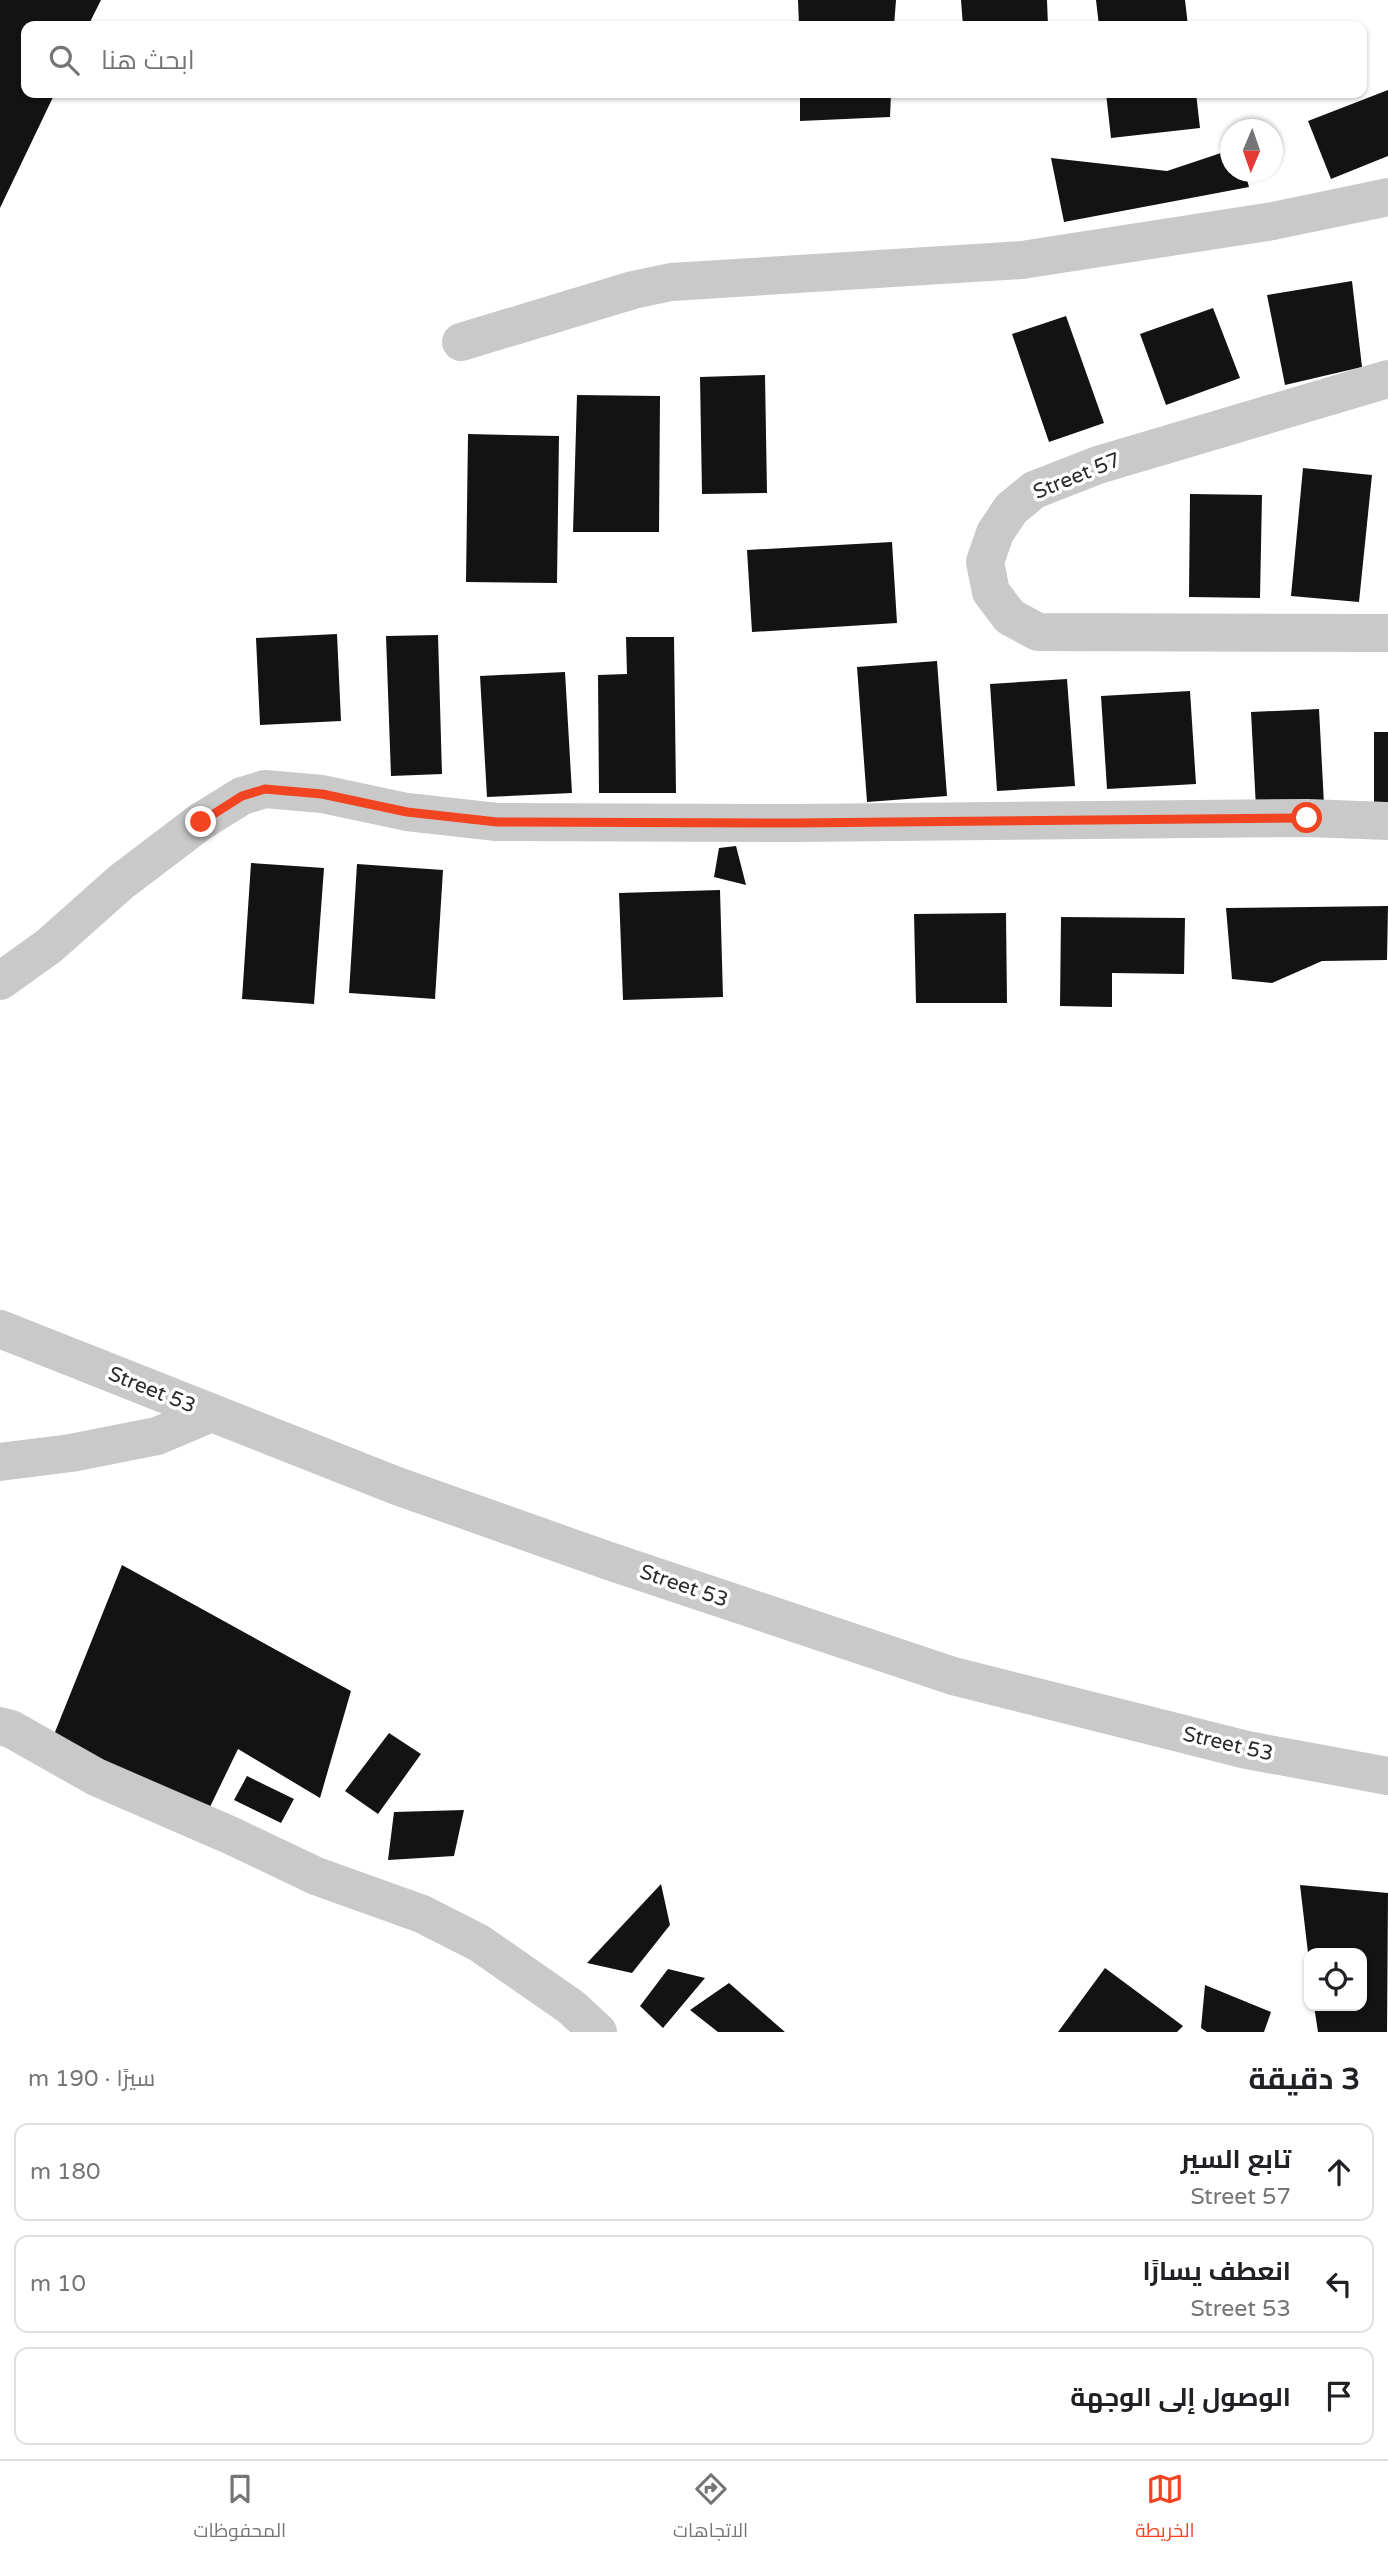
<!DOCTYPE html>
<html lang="ar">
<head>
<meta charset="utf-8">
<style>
	body { margin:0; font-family:"Varela Round",Cairo,sans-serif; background:#f2f2f2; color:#202124; direction:rtl }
	.controls { position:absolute; right:21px; bottom:21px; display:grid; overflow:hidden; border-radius:14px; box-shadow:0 2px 5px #0004 }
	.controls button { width:63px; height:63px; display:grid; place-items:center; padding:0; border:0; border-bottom:2px solid #e0e0e0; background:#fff; color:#202124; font:35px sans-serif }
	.compass { position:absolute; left:1220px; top:119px; width:63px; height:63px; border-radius:50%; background:#fff; box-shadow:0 2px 5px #0004; rotate:182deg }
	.stop { position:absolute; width:21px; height:21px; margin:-16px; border:5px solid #f24420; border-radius:50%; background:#fff }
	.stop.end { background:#f24420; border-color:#fff; box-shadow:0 2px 7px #0008 }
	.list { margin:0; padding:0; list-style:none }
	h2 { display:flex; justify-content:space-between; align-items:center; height:91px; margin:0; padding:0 28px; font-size:30px }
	h2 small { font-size:23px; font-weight:400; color:#757577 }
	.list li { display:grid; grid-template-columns:46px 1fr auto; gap:21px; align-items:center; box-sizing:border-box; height:98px; margin:0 14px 14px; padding:0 14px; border:2px solid #e0e0e0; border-radius:14px }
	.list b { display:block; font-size:26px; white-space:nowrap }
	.list p { margin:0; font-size:23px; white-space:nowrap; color:#757577 }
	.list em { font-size:23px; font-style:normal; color:#757577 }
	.icon { flex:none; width:38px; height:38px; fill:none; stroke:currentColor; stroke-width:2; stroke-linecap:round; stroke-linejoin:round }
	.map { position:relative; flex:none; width:1388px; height:2032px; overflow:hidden; direction:ltr }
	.search { position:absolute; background:#fff; box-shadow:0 2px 5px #0004; left:21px; right:21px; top:21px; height:77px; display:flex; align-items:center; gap:18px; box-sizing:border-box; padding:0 24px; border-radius:14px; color:#757577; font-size:26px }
	.sheet { height:427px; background:#fff }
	nav { display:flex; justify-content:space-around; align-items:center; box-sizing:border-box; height:98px; border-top:2px solid #e0e0e0; background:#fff; font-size:19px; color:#757577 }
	nav a { display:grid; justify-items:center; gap:4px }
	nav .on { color:#f24420 }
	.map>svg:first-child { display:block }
	.building { fill:#131313 }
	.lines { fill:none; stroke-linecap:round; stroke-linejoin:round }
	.minor { stroke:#c9c9c9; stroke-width:38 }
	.route { stroke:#f24420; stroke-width:9 }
	.labels { text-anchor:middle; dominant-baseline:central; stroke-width:7; stroke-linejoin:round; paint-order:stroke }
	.street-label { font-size:21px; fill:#2c2c2c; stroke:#fff }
</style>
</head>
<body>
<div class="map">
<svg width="1388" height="2032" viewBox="0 0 1388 2032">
	<rect width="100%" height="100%" fill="#fff"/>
	<path class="building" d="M0,0h101l-13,26h-62v67h29l-55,115z
		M798,0h98l-2,26h-95z
		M961,0h86l1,26h-85z
		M1096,0h89l3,26h-89z
		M1388,90v66l-57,23 -23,-58z
		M800,93h91l-1,24 -90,4z
		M1106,93h90l4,35 -89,10z
		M1230,150v22h15l4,15 -185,35 -13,-64 116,13z
		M1352,281l10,86 -77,18 -18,-90z
		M1213,308l27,70 -74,27 -26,-71z
		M1066,316l38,107 -55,19 -37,-108z
		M765,375l2,118 -65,1 -2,-117z
		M577,395l83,1 -1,136h-86z
		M468,434l91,2 -2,147 -91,-1z
		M1303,468l69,7 -13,127 -68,-6z
		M1190,494l72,1 -2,103 -71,-1z
		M892,542l5,81 -145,9 -5,-82z
		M337,634l4,87 -81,4 -4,-87z
		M438,635l4,139 -51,2 -5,-140z
		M626,637h48l2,156h-77l-1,-118 29,-1z
		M937,661l10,135 -80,6 -10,-135z
		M565,672l7,121 -85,4 -7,-121z
		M1067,679l8,107 -78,5 -7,-107z
		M1190,691l6,93 -89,5 -6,-93z
		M1319,709l5,95 -68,4 -5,-96z
		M1374,732h14v74h-14z
		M736,846l10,39 -32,-8 5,-29z
		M251,863l73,5 -10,136 -72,-5z
		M357,864l86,6 -8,129 -86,-6z
		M720,890l3,107 -100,3 -4,-107z
		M1388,906l-1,54 -65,1 -50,22 -40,-4 -6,-71z
		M1006,913l1,90h-91l-2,-89z
		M1061,917l124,1 -1,56 -72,-1v34l-52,-1z
		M122,1565l229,126 -31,107 -82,-49 -30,62 -157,-69z
		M389,1733l32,21 -43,60 -33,-23z
		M247,1776l47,23 -13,24 -47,-23z
		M464,1810l-10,46 -66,4 6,-48z
		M661,1884l9,41 -38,48 -45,-10z
		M1300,1885l88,8 -1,139h-69l-4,-26h48v-53h-54z
		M1105,1968l78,58 -6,6h-119z
		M668,1969l37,9 -42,50 -23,-22z
		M729,1983l56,49h-67l-28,-22z
		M1205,1985l66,27 -7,20h-57l-6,-4z"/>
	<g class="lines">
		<path class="minor" d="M461,342l172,-52 38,-8 351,-22 251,-39 115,-24
			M1388,379l-290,86 -64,25 -23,19 -16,24 -10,29 6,30 19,25 28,15 350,1
			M0,981l49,-35 72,-64 79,-60 42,-26 23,-7 57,5 85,18 90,10 299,1 511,-5 81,3
			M0,1329l397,157 212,75 344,115 294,74 141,26
			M0,1462l71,-9 86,-17 52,-22
			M0,1726l11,3 85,48 136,59 84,40 106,38 57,29 92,64 27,25"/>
	</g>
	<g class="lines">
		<path class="route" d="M201,822l41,-26 23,-7 57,5 85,18 90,10 299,1 511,-5"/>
	</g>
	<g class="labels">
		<g class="street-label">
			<text transform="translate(1077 476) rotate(-22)">Street 57</text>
			<text transform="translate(152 1390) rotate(22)">Street 53</text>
			<text transform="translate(684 1586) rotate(19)">Street 53</text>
			<text transform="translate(1228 1744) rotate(13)">Street 53</text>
		</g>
	</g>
</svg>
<div class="controls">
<button><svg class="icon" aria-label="locate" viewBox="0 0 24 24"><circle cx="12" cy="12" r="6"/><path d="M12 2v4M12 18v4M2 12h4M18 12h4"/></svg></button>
</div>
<svg class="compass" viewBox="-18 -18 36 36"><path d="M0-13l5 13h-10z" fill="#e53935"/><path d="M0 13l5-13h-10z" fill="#757577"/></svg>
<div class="stop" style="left:1307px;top:818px"></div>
<div class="stop end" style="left:201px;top:822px"></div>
<div class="search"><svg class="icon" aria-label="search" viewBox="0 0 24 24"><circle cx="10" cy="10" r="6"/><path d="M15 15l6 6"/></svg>ابحث هنا</div>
</div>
<section class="sheet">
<h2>3 دقيقة<small>سيرًا · 190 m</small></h2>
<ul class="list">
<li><svg class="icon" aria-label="ahead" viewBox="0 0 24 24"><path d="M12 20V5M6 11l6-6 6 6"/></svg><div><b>تابع السير</b><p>Street 57</p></div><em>180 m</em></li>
<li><svg class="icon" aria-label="left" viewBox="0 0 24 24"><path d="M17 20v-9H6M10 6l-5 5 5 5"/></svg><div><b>انعطف يسارًا</b><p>Street 53</p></div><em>10 m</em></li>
<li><svg class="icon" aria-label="arrive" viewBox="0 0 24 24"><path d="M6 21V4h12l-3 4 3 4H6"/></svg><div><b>الوصول إلى الوجهة</b></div></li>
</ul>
</section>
<nav>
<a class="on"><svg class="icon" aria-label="map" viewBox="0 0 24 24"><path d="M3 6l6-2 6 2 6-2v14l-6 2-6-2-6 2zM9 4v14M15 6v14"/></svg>الخريطة</a>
<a><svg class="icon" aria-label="directions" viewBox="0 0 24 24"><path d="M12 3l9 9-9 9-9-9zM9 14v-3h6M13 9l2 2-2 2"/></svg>الاتجاهات</a>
<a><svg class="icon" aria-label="saved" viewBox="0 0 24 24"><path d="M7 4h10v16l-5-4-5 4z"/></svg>المحفوظات</a>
</nav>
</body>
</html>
